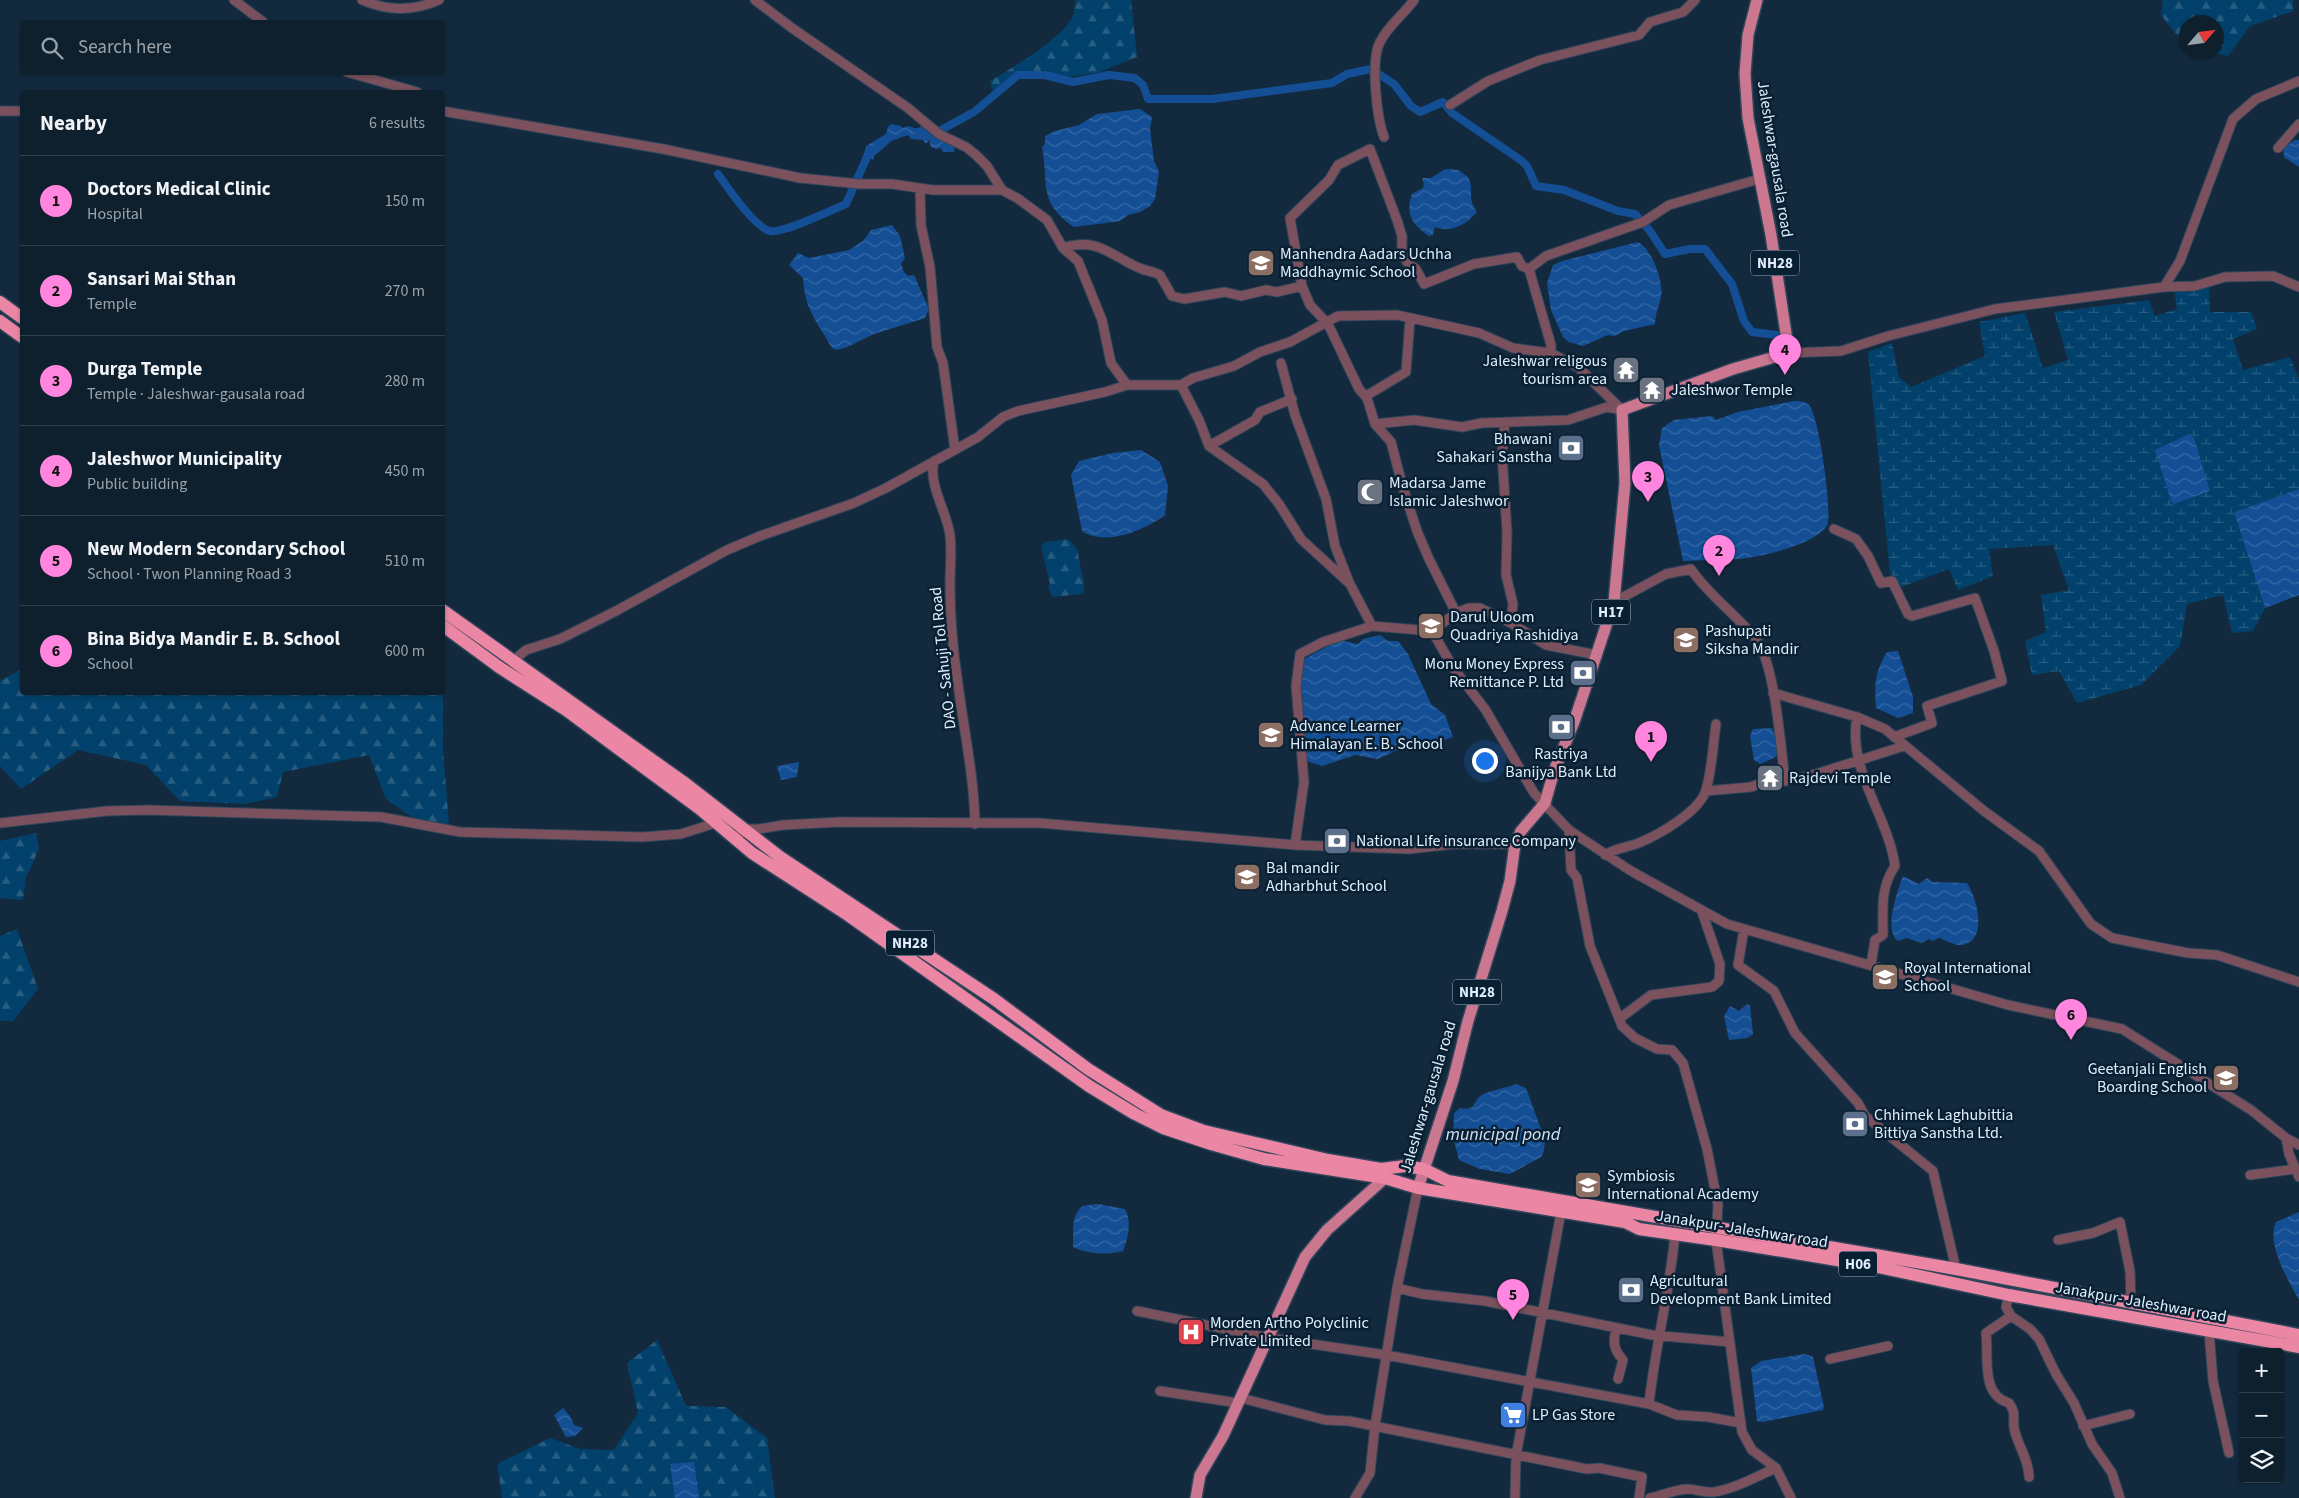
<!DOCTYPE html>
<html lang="en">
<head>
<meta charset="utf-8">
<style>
	body { margin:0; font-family:"Source Sans 3",sans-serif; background:#1c2d3a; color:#f1f3f6 }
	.controls { position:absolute; right:15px; bottom:15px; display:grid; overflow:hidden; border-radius:5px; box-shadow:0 1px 4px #0004 }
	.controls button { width:45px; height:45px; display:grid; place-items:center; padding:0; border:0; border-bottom:1px solid #2e3e4a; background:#0e202e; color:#f1f3f6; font:25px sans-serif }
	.compass { position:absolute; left:2179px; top:15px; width:45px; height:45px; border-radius:50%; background:#0e202e; box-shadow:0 1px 4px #0004; rotate:62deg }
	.you { position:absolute; left:1484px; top:760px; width:18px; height:18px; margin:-12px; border:4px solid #fff; border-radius:50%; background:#1a73e8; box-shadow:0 0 0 8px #1a73e833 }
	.badge { display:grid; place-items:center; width:32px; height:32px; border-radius:50%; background:#ff85de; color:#111; font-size:16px; font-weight:700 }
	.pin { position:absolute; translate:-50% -41px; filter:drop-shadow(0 1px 2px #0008) }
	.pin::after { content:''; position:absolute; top:26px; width:18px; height:15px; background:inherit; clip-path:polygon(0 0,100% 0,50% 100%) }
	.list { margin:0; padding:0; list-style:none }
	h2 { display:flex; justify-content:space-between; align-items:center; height:65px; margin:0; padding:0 20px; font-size:21px }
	h2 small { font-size:16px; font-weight:400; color:#9ba3aa }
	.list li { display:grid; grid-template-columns:32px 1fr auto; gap:15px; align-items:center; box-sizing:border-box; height:90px; padding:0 20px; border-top:1px solid #2e3e4a }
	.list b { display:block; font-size:19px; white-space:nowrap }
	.list p { margin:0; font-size:16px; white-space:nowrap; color:#9ba3aa }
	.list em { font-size:16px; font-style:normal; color:#9ba3aa }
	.icon { flex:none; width:28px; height:28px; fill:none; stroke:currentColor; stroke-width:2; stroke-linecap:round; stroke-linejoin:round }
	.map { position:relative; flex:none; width:2299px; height:1498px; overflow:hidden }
	.search { position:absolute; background:#0e202e; box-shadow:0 1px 4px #0004; left:20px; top:20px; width:425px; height:55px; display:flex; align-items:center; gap:12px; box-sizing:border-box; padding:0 18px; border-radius:5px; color:#9ba3aa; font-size:19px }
	.panel { position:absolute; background:#0e202e; box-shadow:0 1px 4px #0004; left:20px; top:90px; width:425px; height:605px; border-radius:5px }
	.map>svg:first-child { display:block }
	.forest { fill:url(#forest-firs) }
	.wetland { fill:url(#wetland-marsh) }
	.water { fill:url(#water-waves) }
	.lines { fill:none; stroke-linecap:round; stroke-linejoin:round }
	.canal { stroke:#144f95; stroke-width:8 }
	.minor-casing { stroke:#304559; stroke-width:11 }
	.major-casing { stroke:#304559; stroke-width:14 }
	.highway-casing { stroke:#304559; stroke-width:15 }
	.minor { stroke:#7a515d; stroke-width:9 }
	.major { stroke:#cc7790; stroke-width:11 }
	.highway { stroke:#ec86a5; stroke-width:12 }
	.labels { text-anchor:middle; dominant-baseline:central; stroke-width:5; stroke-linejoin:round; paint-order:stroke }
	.shield { fill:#092033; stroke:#a0b0c0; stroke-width:1 }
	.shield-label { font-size:15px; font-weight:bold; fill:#e0eefc }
	.street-label { font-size:16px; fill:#e0eefc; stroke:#092033 }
	.poi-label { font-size:16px; fill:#e0eefc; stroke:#092033; text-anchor:start }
	.water-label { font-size:18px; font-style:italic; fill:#d2e1f5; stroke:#092033 }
</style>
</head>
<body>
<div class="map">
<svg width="2299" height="1498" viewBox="0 0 2299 1498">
	<defs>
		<pattern id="forest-firs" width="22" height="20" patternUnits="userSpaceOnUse" patternTransform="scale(1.25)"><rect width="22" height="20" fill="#02416b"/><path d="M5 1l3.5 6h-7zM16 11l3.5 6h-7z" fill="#275d81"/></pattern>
		<pattern id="wetland-marsh" width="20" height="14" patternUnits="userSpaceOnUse" patternTransform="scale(1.25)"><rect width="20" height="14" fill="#02416b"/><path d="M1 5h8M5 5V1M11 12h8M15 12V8" fill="none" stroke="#275d81"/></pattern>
		<pattern id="water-waves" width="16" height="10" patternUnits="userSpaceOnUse" patternTransform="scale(1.25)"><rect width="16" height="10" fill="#144f95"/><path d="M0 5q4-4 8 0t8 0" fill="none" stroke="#3669a5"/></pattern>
	</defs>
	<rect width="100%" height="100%" fill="#132a3e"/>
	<path class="forest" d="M1075,0h56l6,57 -40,16 -39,5 -16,-8 -50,20 -2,-9c21,-12 74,-44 83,-65 2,-5 2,-11 2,-16z
		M2163,0h130v11l-43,15 -22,30 -13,-3 1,-31h-30v23h-1l-24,-30z
		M1068,539l10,11c0,13 9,34 5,44l-31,3 -4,-11 2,-2 -9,-38 4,-4z
		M443,658v91l6,76 -36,-7 -27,-19 -17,-44 -86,17 -6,25 -33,7 -64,-3 -34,-36 -68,-15 -57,39 -21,-23v-85l22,-12v23h420z
		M36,833l3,16 -13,29 -3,22 -23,-2v-57z
		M17,929l21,60 -25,32h-13v-85z
		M657,1340l29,66 40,1 41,31 8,60h-273l-5,-34 53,-26 30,11 34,1 24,-37 -11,-50z"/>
	<path class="wetland" d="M2209,286l1,26h41l6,17 -24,10 10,31 47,-13 9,22v110l-65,23 31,96 -12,23 -21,2 -9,-38 -36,9 -7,42 -39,39 -64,18 -18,-32 -27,4 -7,-34 21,-9 -5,-37 28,-5 -16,-45 -64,4 4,27 -35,14 -9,-21 -48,18 -11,-14 -22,-221 24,-9 7,34 12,10 74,-31 -6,-34 46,-9 18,55 25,-8 -14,-48 95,-12 6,16 22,-7 -3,-19z"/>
	<path class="water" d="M1140,109l12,8 -2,12 4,32 5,11 -4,27 -5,7 -10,6 -12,3 -8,6 -46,6c-37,-25 -25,-45 -32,-80l3,-3v-8l10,-5 24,-6 18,-11z
		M891,124l10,2 1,2 6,-2 10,3 5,-5 6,9 26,13 -1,6h-11l-2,-4 -5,1 -5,-2 -2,-7 -3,4 -3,-4 -12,-1 -3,-4 -29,10 -3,3 -3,12 -5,-4 -5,1 3,-11 20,-12 2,-7z
		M2295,140h4v27l-15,-10 -1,-9z
		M1445,169l13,1 10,7c7,15 -2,19 9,35 -11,13 -26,21 -42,15l-2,8 -4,1c-17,-12 -24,-21 -17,-42l11,-6 1,-4 -2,-6h9z
		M892,225l8,11 5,22 -4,6 3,8 4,4 6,-1 15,34 -4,9 -51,16 -27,13 -10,3 -5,-2c-15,-27 -27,-37 -29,-70l-14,-13 9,-12 11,5 40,-8 14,-9 8,-11z
		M1638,242c14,7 26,40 23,55 -2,10 -6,17 -6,27l-31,7 -9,5 -7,-1 -25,11 -14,-4 -6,-5 -12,-27 -4,-27 6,-18 9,-4z
		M1794,401c5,0 11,0 15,4 10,11 22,99 19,116 0,3 -2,7 -5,9 -15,16 -65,28 -87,29 -17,1 -35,1 -53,2l-24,-116 3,-17 12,-8 38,-4 4,4 22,-8z
		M2189,434l5,4 16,53 -36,13 -3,-3 -16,-51z
		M1141,450l19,12 8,24 -3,29c-20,15 -60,32 -83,16l-11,-56 8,-14 34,-8z
		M2299,489v106l-34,13 -31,-96z
		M1380,635l8,6h10l10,13 23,50 14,11 8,22 -24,8 -5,5 -20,-3 -26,12 -23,-4 -33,11 -16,-5 -6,-75 3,-26 35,-20 20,4 5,-5z
		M1898,651l15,46v16l-15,5 -22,-10c-2,-22 -1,-37 11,-56z
		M1772,728l8,23 -4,6 -16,7 -6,-4 -4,-24 3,-7z
		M799,762l-2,15 -16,3 -4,-14z
		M1903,876l16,8 8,-6 5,4 35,1c10,15 22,59 -6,62 -6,1 -15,-5 -22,-7l-7,3 -3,-2 -8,4 -14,-5 -9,3c-15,-10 0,-52 5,-65z
		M1747,1004l3,2 3,28 -6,4 -18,2 -5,-24 6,-10 9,5z
		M1516,1084l10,4 19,52 -1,11 -3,6 -31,17 -30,-5 -21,-9 -6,-23 1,-24 6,-5c18,3 11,-6 22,-13 8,-5 24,-7 34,-11z
		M1098,1204l27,5c7,11 3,30 -2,42 -14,4 -37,3 -50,-4 1,-16 -3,-29 9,-41z
		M2299,1212v88c-11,-20 -33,-56 -23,-78z
		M1805,1354l8,3 11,50 -1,3 -60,12 -6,-1 -6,-53 10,-7z
		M563,1408l7,8 4,9 9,3 -8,8 -9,1 -12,-22z
		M694,1462l5,36h-24l-5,-34z"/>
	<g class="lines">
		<path class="canal" d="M918,132l23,-2 33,-18 44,-37h27l28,7 36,-7 26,3 8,7 5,14h64l120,-16 15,-9 24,-5 23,15 17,22 9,6 23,-10 9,11 70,48 5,5 9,20 28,4 54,21 17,3 15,17 15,23 25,-5h15l27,35 12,37 8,11 25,3
			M718,174c9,13 37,54 52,57 12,3 62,-21 76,-27l21,-47 23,-20"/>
		<g class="minor-casing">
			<path id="minor" d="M234,0l29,22
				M362,0c25,11 52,11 77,0
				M755,0l37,28 116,80 31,26 27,13 10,8 11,11 15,24
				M347,72l70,20
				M1450,105l38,-24 52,-21 99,-25 11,-13 33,-10 12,-12
				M0,111h22
				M442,111l221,38 137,29 60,6h32l41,6h69l15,8 30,22 16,28 15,13 24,59 9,43 16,22
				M1384,137c-7,-19 -14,-77 -4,-95 8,-16 23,-27 34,-42
				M2278,148l21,-24
				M920,189l1,36 9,42 7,80 6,16 12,87
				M1063,248c33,-11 46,6 74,19 8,4 16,4 23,8l12,21 12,3 41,-7 16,4 25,-6 11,2 25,-6 8,19 18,19 31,65 8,9 8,26 16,18 12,46 14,43 12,28 27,54 13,-5h11l31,15 35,22 51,10
				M1529,269l17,-13 97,-34 26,-17 90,-26
				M1302,286l-12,-68 39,-38 9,-15 32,-16 27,71 5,16v17l5,9 9,7 8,15 50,-20 43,-7 5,9 7,3 22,76v8
				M2164,287l31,-1 30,-9 48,-1 26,11
				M1789,353l52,-2 47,-15 107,-27 169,-22 16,-26 53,-142 23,-20 43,-18
				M1281,363l14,52 31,84 9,47 14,36
				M1181,385l18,35 10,26 54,38 16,20 22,35 49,45 22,42 60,5 24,-18
				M1366,396l40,-24 4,-53
				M1505,422l-3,31 5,79 -1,43 7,29 -2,19
				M1375,424l39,-4 48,7 20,-4 86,-3 39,-13 15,3
				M1209,446l46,-26 5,-8 32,-13
				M934,461c-6,24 13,51 16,74 2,18 0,32 0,50 0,32 3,66 8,99 6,47 16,92 17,140
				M1834,529l22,10 12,17 13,27 11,-2 16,33 4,2 63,-18 19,53 8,30 -75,25 5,17 -38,14
				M1614,602l52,-28 25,-5c18,27 45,45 65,70 19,24 25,110 29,142l-21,1 -13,5 -45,4
				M1432,631l22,38 31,40 49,84 35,37 62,41 96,53 281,81 114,24 129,81 35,28 13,7
				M514,660l12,-10 34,-11 56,-28 111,-61 33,-14 94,-33 32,-15 92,-51 25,-20 15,-6 87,-19 22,-7h54l12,-7 41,-12 26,-14 30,-10 48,-26 59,-1 82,18 34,15 38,5 28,15 43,42
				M1773,693l84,24 28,12 99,82 55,40 52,73 21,14 76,15 29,2 82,27
				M1857,717c-10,53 31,98 38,149 -15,22 -12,43 -12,69l-8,5 -4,25
				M1785,781l31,-7 88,-28
				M0,823l107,-12 41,-1 233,7 79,15 182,5 39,-3 34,-11
				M1569,830l2,40 6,8 13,68 32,80 13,12 22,11 15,1 11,13 24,86 11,56 -2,35 26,192 10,18 24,18 15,30
				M735,840l9,-11h15l24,-4 57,-3 199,1 256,22 114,4 45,-5h61
				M1295,845l9,-63 -8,-96 4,-32 23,-12 49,-16
				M1605,855c12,-8 23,-7 36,-13 19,-8 59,-31 65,-52 6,-20 7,-45 10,-66
				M1744,929l-6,36 36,26 21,42 63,70 7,13 68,55 23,98
				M1619,1019l32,-24 61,-8 7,-6 1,-17 -18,-52
				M2286,1138l3,16 10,23
				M2250,1175l45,-6
				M1675,1234c-5,57 -20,113 -26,170l28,11 31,2 33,6
				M2058,1240l35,-7 27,-11 10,49 1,31
				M1397,1288l25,6 63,7 167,34 78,7
				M2009,1295l-3,12 5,9 19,13 9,10 17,35 18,29 18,41 20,29 8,25
				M1137,1311l133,27 116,17 263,49
				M2011,1316l-25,17c3,23 -6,62 23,70 9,12 2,17 6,29 4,15 14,29 14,45
				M1616,1328c-3,14 -3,21 7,32l-5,19
				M2209,1331l4,50 16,72
				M1830,1359l58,-13
				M1160,1391l78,12
				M1241,1398l84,22 24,1 238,48 12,-1 43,9 -3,21
				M2083,1426l47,-12
				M1355,1498l15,-25 5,-47 22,-138 21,-100
				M1515,1498l1,-42 45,-244
				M1650,1498c13,-3 24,-8 37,-9 9,0 17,4 27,3 21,-3 43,-16 62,-24"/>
		</g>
		<g class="major-casing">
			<path id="major" d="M1418,1188l35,-107 15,-60 34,-110 8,-30 5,-37 6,-13 24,-28 9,-32 20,-49 40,-120 11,-119 -3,-73 111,-41 56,-16 -18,-118 -23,-117 -3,-44 3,-39 9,-35
				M1196,1498l4,-23 23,-39 82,-179 22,-27 58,-52"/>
		</g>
		<g class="highway-casing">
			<path id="highway" d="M0,302l22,16
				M0,321l22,16
				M442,610l244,174 94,73 214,142 94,70 73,46 43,16 124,29 53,9 24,-3 19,3 24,12 508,88 343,66
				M442,625l57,42 67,43 134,99 52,44 96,62 241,171 46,28 28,14 48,16 53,15 121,19 33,10 207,34 14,7 77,11 157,26 136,29 290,52"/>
		</g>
		<use href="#minor" class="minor"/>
		<use href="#major" class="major"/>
		<use href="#highway" class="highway"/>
	</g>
	<defs>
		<g id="school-square" transform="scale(1.4375)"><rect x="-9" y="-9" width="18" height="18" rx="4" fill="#8d6e63" stroke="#092033"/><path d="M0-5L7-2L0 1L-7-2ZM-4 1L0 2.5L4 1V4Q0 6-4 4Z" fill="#fff"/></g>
		<g id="temple-square" transform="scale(1.4375)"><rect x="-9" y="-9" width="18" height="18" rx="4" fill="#6b7280" stroke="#092033"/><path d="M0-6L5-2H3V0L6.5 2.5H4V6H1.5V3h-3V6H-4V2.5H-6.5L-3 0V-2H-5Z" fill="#fff"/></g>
		<g id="bank-square" transform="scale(1.4375)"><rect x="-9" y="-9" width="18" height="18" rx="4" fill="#5c6f8a" stroke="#092033"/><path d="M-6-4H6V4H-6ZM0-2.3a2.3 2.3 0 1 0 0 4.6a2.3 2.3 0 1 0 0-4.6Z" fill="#fff"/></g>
		<g id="mosque-square" transform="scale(1.4375)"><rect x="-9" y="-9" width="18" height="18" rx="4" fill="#6b7280" stroke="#092033"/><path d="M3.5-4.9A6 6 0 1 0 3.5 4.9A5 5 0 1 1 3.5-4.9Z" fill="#fff"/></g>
		<g id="hospital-square" transform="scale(1.4375)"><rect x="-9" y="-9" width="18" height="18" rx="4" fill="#e0444e" stroke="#092033"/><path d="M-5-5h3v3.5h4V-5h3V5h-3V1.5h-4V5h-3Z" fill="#fff"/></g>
		<g id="supermarket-square" transform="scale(1.4375)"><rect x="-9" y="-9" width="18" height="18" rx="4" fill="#3f7fe0" stroke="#092033"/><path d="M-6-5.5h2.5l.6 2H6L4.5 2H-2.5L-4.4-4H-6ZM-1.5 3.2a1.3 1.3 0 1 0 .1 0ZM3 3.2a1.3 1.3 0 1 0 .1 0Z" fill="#fff"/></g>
	</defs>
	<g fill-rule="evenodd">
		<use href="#school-square" x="1261" y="263"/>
		<use href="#temple-square" x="1626" y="370"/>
		<use href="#temple-square" x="1652" y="390"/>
		<use href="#bank-square" x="1571" y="448"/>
		<use href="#mosque-square" x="1370" y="492"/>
		<use href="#school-square" x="1431" y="626"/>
		<use href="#school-square" x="1686" y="640"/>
		<use href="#bank-square" x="1583" y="673"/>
		<use href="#bank-square" x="1561" y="727"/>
		<use href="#school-square" x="1271" y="735"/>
		<use href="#temple-square" x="1770" y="778"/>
		<use href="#bank-square" x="1337" y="841"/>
		<use href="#school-square" x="1247" y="877"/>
		<use href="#school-square" x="1885" y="977"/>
		<use href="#school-square" x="2226" y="1078"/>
		<use href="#bank-square" x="1855" y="1124"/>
		<use href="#school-square" x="1588" y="1185"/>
		<use href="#bank-square" x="1631" y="1290"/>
		<use href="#hospital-square" x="1191" y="1332"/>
		<use href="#supermarket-square" x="1513" y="1415"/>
	</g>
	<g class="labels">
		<g class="shield">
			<rect x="1751" y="250.5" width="48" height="25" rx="4"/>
			<rect x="1592" y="599.5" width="38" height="25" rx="4"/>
			<rect x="886" y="930.5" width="48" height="25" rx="4"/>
			<rect x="1453" y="979.5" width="48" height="25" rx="4"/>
			<rect x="1839" y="1251.5" width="38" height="25" rx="4"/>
		</g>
		<g class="shield-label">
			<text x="1775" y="263">NH28</text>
			<text x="1611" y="612">H17</text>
			<text x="910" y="943">NH28</text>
			<text x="1477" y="992">NH28</text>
			<text x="1858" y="1264">H06</text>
		</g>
		<g class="street-label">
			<text transform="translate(1775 159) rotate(81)">Jaleshwar-gausala road</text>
			<text transform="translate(943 658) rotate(-96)">DAO - Sahuji Tol Road</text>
			<text transform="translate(1428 1097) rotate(-73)">Jaleshwar-gausala road</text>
			<text transform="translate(1742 1229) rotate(9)">Janakpur- Jaleshwar road</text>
			<text transform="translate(2141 1302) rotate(10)">Janakpur- Jaleshwar road</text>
		</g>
		<g class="poi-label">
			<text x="1280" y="254">Manhendra Aadars Uchha<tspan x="1280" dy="18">Maddhaymic School</tspan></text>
			<text x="1607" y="361" text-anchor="end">Jaleshwar religous<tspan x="1607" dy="18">tourism area</tspan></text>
			<text x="1671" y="390">Jaleshwor Temple</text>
			<text x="1552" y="439" text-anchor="end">Bhawani<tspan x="1552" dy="18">Sahakari Sanstha</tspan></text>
			<text x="1389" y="483">Madarsa Jame<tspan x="1389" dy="18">Islamic Jaleshwor</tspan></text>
			<text x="1450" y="617">Darul Uloom<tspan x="1450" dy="18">Quadriya Rashidiya</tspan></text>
			<text x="1705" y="631">Pashupati<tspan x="1705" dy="18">Siksha Mandir</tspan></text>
			<text x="1564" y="664" text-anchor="end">Monu Money Express<tspan x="1564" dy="18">Remittance P. Ltd</tspan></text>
			<text x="1290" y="726">Advance Learner<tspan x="1290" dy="18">Himalayan E. B. School</tspan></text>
			<text x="1561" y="754" text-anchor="middle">Rastriya<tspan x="1561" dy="18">Banijya Bank Ltd</tspan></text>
			<text x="1789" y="778">Rajdevi Temple</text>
			<text x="1356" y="841">National Life insurance Company</text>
			<text x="1266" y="868">Bal mandir<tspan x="1266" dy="18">Adharbhut School</tspan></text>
			<text x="1904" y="968">Royal International<tspan x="1904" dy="18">School</tspan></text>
			<text x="2207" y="1069" text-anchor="end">Geetanjali English<tspan x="2207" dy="18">Boarding School</tspan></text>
			<text x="1874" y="1115">Chhimek Laghubittia<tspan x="1874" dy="18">Bittiya Sanstha Ltd.</tspan></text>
			<text x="1607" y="1176">Symbiosis<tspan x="1607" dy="18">International Academy</tspan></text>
			<text x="1650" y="1281">Agricultural<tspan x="1650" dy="18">Development Bank Limited</tspan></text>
			<text x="1210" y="1323">Morden Artho Polyclinic<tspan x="1210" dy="18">Private Limited</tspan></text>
			<text x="1532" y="1415">LP Gas Store</text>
		</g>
		<g class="water-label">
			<text x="1503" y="1134">municipal pond</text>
		</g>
	</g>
</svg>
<div class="controls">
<button>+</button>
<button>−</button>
<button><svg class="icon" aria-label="layers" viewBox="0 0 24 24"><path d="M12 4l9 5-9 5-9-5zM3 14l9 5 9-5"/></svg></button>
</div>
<svg class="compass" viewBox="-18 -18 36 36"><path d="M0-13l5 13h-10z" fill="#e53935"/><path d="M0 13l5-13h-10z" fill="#9ba3aa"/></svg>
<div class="you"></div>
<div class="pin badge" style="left:1651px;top:762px">1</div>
<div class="pin badge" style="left:1719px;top:576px">2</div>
<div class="pin badge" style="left:1648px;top:502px">3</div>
<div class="pin badge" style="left:1785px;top:375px">4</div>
<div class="pin badge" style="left:1513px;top:1320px">5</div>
<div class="pin badge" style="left:2071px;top:1040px">6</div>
<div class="search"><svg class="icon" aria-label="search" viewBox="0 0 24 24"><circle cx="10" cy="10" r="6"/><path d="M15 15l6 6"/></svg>Search here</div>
<section class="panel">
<h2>Nearby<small>6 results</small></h2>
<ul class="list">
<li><span class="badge">1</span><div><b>Doctors Medical Clinic</b><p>Hospital</p></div><em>150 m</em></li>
<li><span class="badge">2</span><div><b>Sansari Mai Sthan</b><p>Temple</p></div><em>270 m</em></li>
<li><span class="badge">3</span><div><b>Durga Temple</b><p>Temple · Jaleshwar-gausala road</p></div><em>280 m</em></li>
<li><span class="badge">4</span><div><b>Jaleshwor Municipality</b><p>Public building</p></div><em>450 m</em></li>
<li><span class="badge">5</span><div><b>New Modern Secondary School</b><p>School · Twon Planning Road 3</p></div><em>510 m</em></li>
<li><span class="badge">6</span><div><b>Bina Bidya Mandir E. B. School</b><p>School</p></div><em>600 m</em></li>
</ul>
</section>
</div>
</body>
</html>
